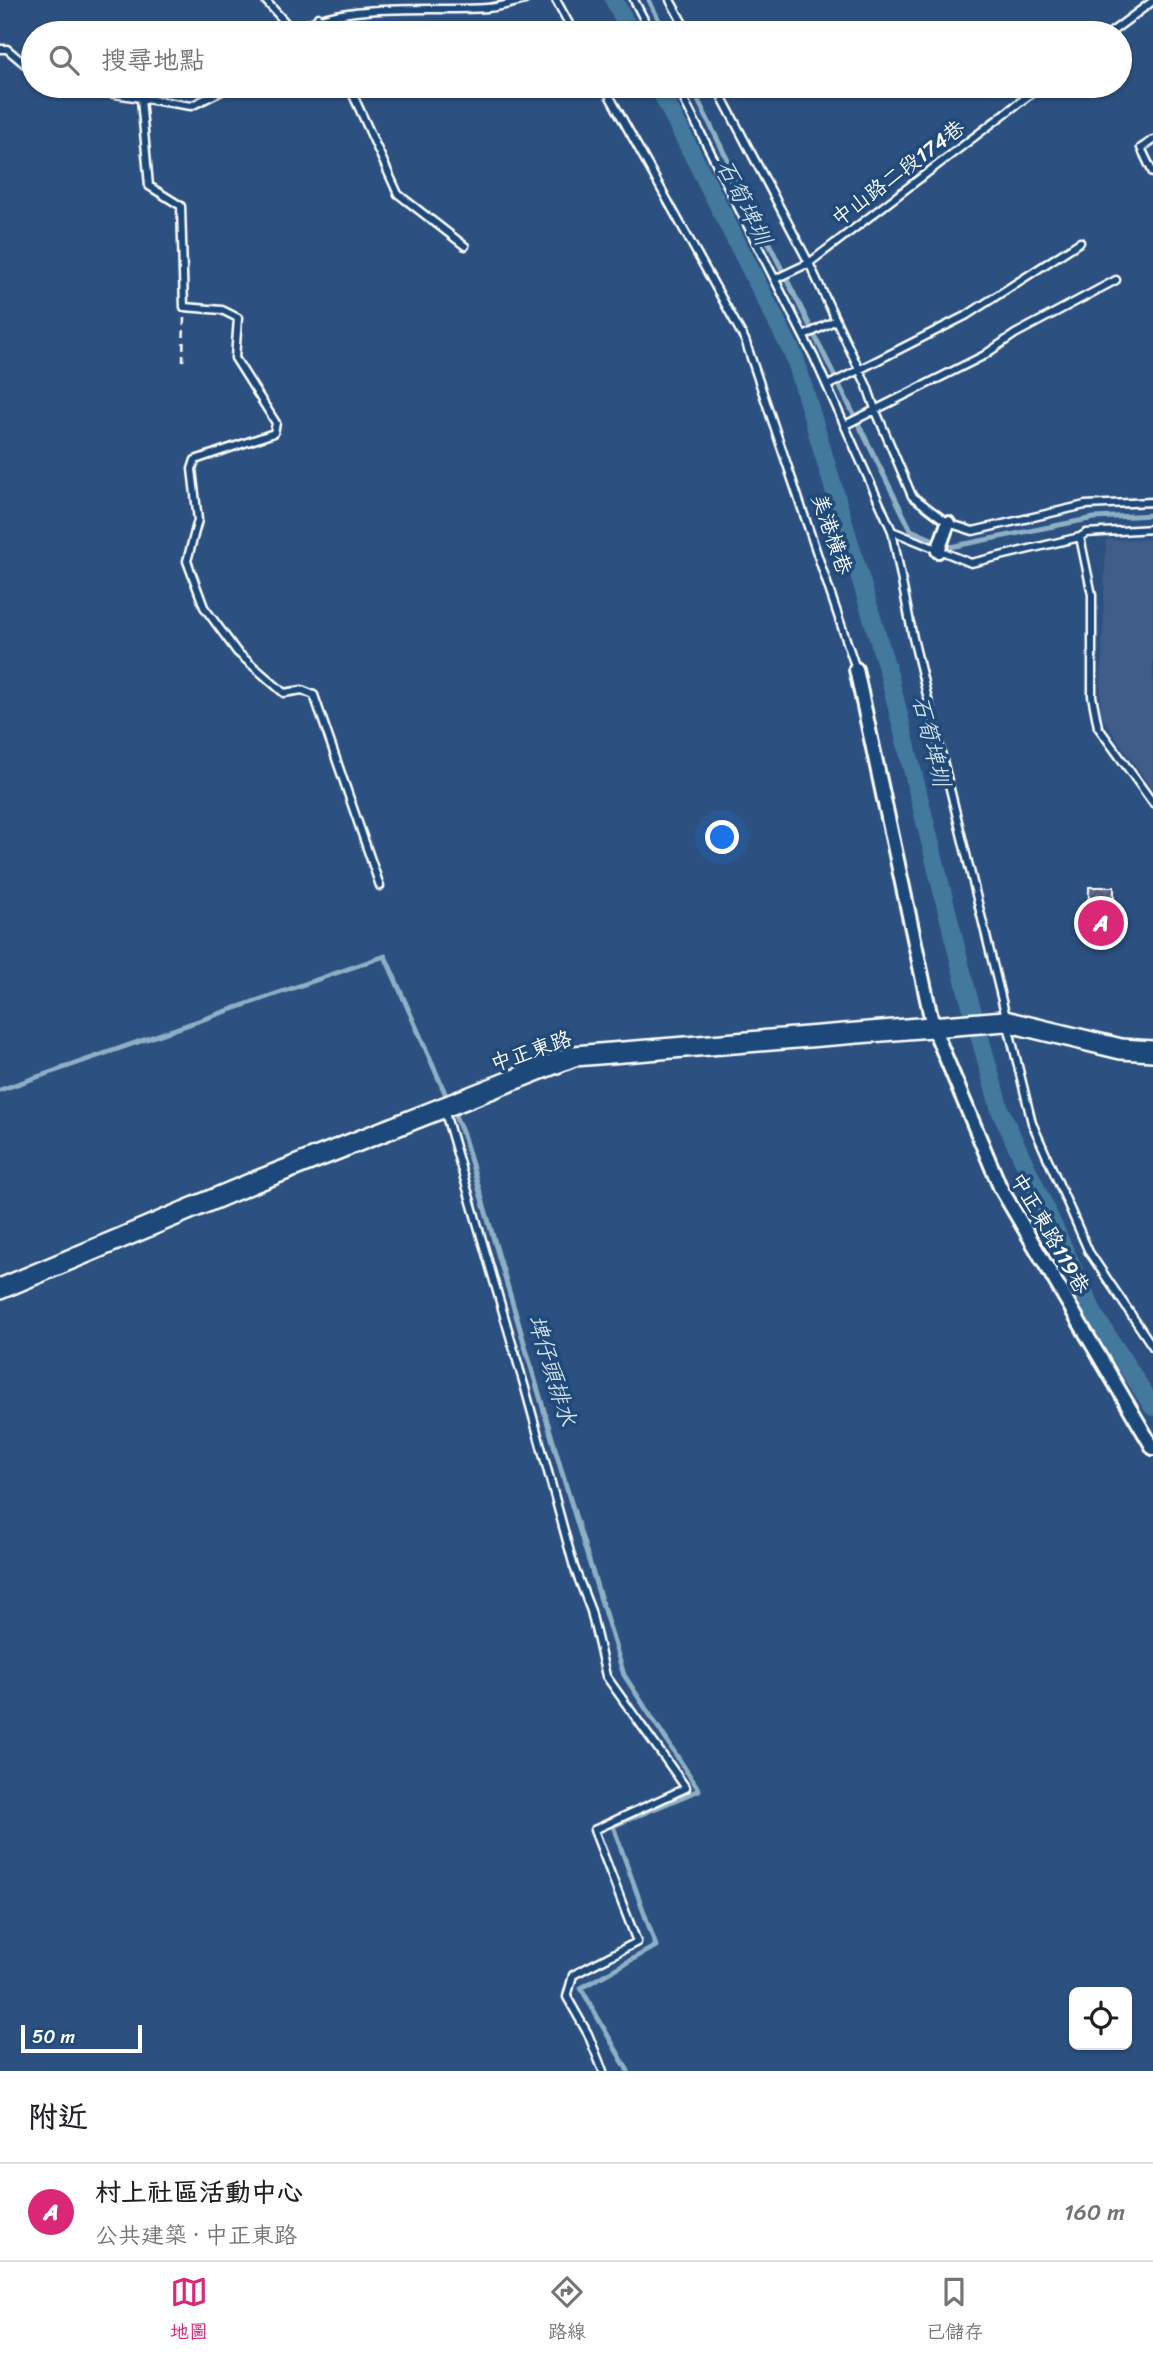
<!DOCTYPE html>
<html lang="zh-TW">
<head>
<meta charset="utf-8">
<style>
	body { margin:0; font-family:Sriracha,"LXGW WenKai TC",sans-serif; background:#f2f2f2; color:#202124 }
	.controls { position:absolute; right:21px; bottom:21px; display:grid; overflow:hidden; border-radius:10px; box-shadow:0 2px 5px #0004 }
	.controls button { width:63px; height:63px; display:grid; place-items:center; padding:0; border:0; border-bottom:2px solid #e0e0e0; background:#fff; color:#202124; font:35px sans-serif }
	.scale { position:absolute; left:21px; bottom:18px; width:121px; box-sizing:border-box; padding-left:7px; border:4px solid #fff; border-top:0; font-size:19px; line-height:24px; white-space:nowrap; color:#fff; -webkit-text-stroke:5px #1f4a7a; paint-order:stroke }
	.you { position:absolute; left:723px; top:838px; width:24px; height:24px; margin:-18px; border:5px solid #fff; border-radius:50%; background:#1a73e8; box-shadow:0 0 0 10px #1a73e833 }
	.badge { display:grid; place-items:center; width:46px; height:46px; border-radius:50%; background:#db2777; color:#fff; font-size:23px; font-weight:700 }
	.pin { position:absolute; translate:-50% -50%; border:4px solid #fff; box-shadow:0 2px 7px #0006 }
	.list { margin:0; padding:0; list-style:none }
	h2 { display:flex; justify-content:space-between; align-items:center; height:91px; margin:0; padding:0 28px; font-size:30px }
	h2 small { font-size:23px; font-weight:400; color:#757577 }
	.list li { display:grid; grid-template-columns:46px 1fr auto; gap:21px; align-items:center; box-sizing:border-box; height:98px; padding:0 28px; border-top:2px solid #e0e0e0 }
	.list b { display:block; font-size:26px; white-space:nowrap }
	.list p { margin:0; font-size:23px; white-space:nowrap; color:#757577 }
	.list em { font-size:23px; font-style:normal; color:#757577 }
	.icon { flex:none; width:38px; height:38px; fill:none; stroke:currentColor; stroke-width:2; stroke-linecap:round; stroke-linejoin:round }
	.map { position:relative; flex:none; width:1153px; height:2071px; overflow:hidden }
	.search { position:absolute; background:#fff; box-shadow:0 2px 5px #0004; left:21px; right:21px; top:21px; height:77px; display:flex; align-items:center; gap:18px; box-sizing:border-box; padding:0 24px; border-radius:38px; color:#757577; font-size:26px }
	.sheet { height:189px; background:#fff }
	nav { display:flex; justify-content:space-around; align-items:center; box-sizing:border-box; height:98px; border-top:2px solid #e0e0e0; background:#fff; font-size:19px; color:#757577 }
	nav a { display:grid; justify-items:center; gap:4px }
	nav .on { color:#db2777 }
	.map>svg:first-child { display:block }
	.built { fill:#405c89 }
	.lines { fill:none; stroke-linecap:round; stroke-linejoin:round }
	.stream { stroke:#8eafc4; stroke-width:5 }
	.canal { stroke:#42799d; stroke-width:18 }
	.building { fill:url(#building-cross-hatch); stroke:#fff; stroke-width:2 }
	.service-casing { stroke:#fff; stroke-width:11 }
	.minor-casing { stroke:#fff; stroke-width:18 }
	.secondary-casing { stroke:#fff; stroke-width:24 }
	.path { stroke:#fff; stroke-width:2.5; stroke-dasharray:7 5; stroke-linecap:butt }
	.service { stroke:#1f4a7a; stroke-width:6 }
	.minor { stroke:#1f4a7a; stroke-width:12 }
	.secondary { stroke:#1f4a7a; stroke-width:19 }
	.labels { text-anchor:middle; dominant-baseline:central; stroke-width:7; stroke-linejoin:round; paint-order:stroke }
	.street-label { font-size:21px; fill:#fff; stroke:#1f4a7a }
	.water-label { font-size:23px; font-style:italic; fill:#d0dee6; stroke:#1f4a7a }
</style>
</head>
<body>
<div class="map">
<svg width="1153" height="2071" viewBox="0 0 1153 2071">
	<defs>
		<pattern id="building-cross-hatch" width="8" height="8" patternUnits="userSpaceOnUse" patternTransform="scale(1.75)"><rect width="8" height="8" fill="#626c96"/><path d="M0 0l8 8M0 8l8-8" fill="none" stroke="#55596a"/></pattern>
	</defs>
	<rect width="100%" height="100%" fill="#2c5180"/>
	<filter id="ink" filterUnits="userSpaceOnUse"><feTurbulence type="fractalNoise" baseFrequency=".0143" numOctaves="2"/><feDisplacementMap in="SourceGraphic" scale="14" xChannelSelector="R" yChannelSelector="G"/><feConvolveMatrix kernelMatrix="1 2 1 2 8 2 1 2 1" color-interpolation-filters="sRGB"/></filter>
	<g filter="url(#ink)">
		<path class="built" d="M1153,539v252l-53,-77 6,-174z"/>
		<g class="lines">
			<path class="stream" d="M649,0l16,33
				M691,86l220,444 39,17 144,-29 59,-3
				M0,1090l385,-134 78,178 103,352 58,189 75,115 -86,36 43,120 -75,42 47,83"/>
			<path class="canal" d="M614,0l17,33
				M658,86l137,272 94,317 76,309 35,126 95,206 58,91"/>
		</g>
		<path class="building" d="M1089,887h25v48h-26z"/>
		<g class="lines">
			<g class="service-casing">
				<path id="service" d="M265,0l28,31
					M556,0l18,33
					M634,0l17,33
					M670,0l18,33
					M318,17l7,16
					M290,33c49,-33 138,-21 197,-25 13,-1 26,-5 38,-8
					M1110,33l43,-32
					M0,49h7l26,22
					M65,86l126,20 41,-20
					M349,86l49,108 67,52
					M604,86l141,254 111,329
					M677,86l137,271 78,174 21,107 119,485 57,129 64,95
					M716,86l93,177 58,123 8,23 37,87 36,27 25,8 112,-26 68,-3
					M141,99l8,87 32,20 3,101 38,3 16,8 -3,40 41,65 -2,10 -79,27 -3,9 6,51 -11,41 17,46 33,45 47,41 18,-3 12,5 66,191
					M1153,140l-12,8 12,25
					M775,279l34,-16 232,-177
					M804,336l32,-16
					M827,386l140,-71 113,-73
					M845,425l138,-69 32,-22 101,-54
					M892,531l79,32 109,-26 6,-4 67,-4
					M1080,537l12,58v101l6,31 55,76
					M444,1109l81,279 49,179 17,44 15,65 80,112 -92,42 43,112 -64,33 -6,22 21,37 15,37"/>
			</g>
			<g class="minor-casing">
				<path id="minor" d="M938,551l10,-28
					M856,669l77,358 67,160 153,261"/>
			</g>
			<g class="secondary-casing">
				<path id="secondary" d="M0,1289l252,-106 322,-127 431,-35 116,28 32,2"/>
			</g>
			<path class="path" d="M183,361l1,-44"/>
			<use href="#service" class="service"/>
			<use href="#minor" class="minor"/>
			<use href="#secondary" class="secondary"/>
		</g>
	</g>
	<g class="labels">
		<g class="street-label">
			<text transform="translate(898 173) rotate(-37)">中山路二段174巷</text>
			<text transform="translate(832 534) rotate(71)">美港橫巷</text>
			<text transform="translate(531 1051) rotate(-19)">中正東路</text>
			<text transform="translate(1050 1233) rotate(60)">中正東路119巷</text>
		</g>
		<g class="water-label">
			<text transform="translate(744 202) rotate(63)">石筍埤圳</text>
			<text transform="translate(931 741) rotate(76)">石筍埤圳</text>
			<text transform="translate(552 1370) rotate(73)">埤仔頭排水</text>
		</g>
	</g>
</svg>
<div class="controls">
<button><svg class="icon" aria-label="locate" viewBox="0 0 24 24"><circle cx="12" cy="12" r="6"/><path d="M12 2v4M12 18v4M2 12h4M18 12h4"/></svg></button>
</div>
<div class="scale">50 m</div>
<div class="you"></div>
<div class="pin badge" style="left:1101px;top:923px">A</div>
<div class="search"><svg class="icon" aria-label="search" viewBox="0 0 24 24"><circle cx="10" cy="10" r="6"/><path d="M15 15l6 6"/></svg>搜尋地點</div>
</div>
<section class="sheet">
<h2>附近<small></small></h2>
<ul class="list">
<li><span class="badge">A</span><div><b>村上社區活動中心</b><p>公共建築 · 中正東路</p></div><em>160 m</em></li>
</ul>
</section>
<nav>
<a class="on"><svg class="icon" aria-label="map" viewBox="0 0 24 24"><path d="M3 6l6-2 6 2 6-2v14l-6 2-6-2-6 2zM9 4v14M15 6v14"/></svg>地圖</a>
<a><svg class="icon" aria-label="directions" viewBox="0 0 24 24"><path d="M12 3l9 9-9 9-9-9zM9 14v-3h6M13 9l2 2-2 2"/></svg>路線</a>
<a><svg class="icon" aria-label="saved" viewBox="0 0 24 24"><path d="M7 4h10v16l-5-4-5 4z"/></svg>已儲存</a>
</nav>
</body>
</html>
